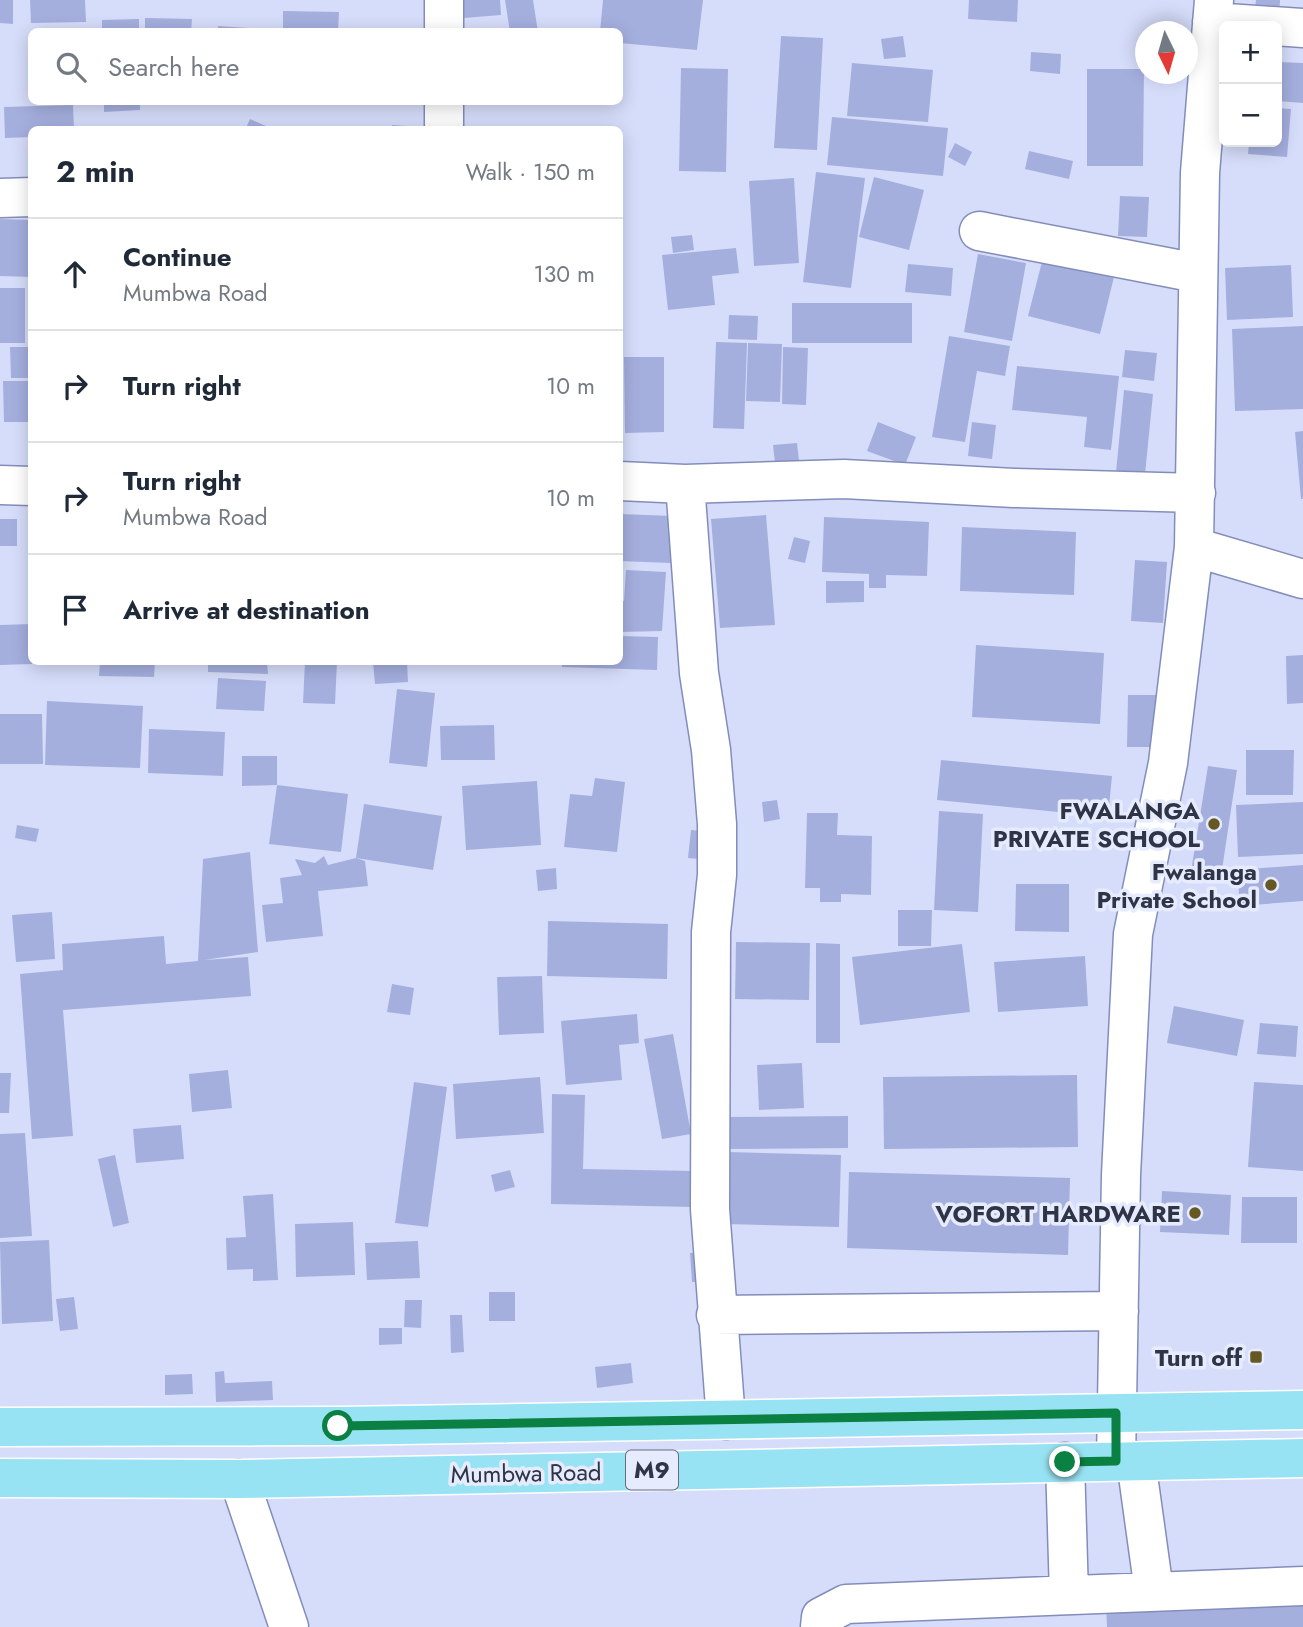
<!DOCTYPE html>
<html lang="en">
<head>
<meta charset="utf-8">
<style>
	body { margin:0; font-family:Jost,sans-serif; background:#f6f6f7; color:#1f2937 }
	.controls { position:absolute; right:21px; top:21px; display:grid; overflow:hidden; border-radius:10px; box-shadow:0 4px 18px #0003 }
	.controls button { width:63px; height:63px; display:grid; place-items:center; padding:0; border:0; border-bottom:2px solid #e0e1e3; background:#fff; color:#1f2937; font:35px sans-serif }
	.compass { position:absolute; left:1135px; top:21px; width:63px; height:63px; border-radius:50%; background:#fff; box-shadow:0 4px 18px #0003; rotate:175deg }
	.stop { position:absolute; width:21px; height:21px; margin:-16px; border:5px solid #0b8043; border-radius:50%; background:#fff }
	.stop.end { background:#0b8043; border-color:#fff; box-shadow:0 2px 7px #0008 }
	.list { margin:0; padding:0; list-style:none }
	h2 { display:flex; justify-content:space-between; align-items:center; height:91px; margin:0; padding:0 28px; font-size:30px }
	h2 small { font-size:23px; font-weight:400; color:#747a83 }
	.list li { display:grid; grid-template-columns:46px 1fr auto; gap:21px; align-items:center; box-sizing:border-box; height:112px; padding:0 28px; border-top:2px solid #e0e1e3 }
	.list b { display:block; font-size:26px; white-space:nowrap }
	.list p { margin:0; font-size:23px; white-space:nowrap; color:#747a83 }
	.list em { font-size:23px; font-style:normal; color:#747a83 }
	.icon { flex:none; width:38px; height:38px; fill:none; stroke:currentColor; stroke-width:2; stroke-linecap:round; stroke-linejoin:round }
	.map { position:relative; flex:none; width:1303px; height:1627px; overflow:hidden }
	.search { position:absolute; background:#fff; box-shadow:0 4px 18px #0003; left:28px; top:28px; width:595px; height:77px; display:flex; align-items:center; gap:18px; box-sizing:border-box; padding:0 24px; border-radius:10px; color:#747a83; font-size:26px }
	.panel { position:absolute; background:#fff; box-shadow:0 4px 18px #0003; left:28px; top:126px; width:595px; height:539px; border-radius:10px }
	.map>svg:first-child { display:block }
	.building { fill:#a5afde }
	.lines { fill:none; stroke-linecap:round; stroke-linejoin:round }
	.minor-casing { stroke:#838dba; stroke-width:41 }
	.major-casing { stroke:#fff; stroke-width:41 }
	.minor { stroke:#fff; stroke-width:38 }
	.major { stroke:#98e3f3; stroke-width:38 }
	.route { stroke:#0b8043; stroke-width:9 }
	.poi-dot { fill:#665825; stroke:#e6ebfe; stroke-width:2.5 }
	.labels { text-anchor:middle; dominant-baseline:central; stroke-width:7; stroke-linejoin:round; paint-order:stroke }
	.shield { fill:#e6ebfe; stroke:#676b7e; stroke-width:2 }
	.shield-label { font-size:23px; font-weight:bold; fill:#303447 }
	.poi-label { font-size:24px; font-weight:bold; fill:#303447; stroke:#e6ebfe; text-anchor:end }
	.street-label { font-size:24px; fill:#303447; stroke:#e6ebfe }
</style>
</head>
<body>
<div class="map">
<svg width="1303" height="1627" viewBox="0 0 1303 1627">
	<rect width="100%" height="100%" fill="#d6ddfa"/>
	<path class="building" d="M0,0h13v24l-13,-1z
		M30,0h55l1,22 -55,1z
		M450,0h50l1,15 -50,4z
		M505,0h28l5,32h-28z
		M603,0h100l-6,50 -77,-7v-11h-20z
		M969,0h49l-1,22 -49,-3z
		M1256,0h24l-1,17 -25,-2z
		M283,11l56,1 -1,20h-55z
		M145,18l47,1 -1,13h-46z
		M139,19v13h-37v-12z
		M218,26l47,3 -1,3h-46z
		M781,36l42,2 -6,112 -43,-2z
		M903,36l3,21 -22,2 -3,-20z
		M1031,52l30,2 -1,20 -30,-3z
		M1277,62l26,1v40l-26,-2z
		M852,63l81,7 -5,52 -81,-6z
		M681,68l47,1 -2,103 -47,-1z
		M1087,69h57l-1,97h-56z
		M104,102h36v8l-36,2z
		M73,105l1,25h-42v7l-27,1 -1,-31z
		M1277,108l14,1 -4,48 -39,-3 1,-12h28z
		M832,117l116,11 -5,48 -116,-11z
		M250,119l25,11h-30z
		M392,125l29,2v3h-29z
		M955,143l17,9 -7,14 -17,-9z
		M1029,151l44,10 -4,18 -44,-10z
		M816,172l49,6 -14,110 -48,-6z
		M874,177l50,13 -15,60 -50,-13z
		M794,178l5,85 -45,3 -5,-85z
		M1120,196l29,1 -2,40 -29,-1z
		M0,219l32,1v57l-32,-1z
		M692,235l2,15 -21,3 -2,-16z
		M736,248l3,25 -27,3 3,29 -47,5 -6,-55z
		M978,254l48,9 -14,78 -48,-9z
		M1043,258l71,19 -14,57 -72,-18z
		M908,264l45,4 -2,28 -46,-4z
		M1291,265l2,52 -66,3 -2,-52z
		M0,288h25v55h-25z
		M792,303h120v40h-120z
		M729,315l29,1 -1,24 -29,-1z
		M1303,326v83l-68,2 -3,-82z
		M949,336l61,10 -5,30 -28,-5 -12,71 -33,-5z
		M716,342l31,1 -3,86 -31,-1z
		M748,343l34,1 -2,58 -34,-1z
		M10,347h19v31h-18z
		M783,347l25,1 -2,57 -24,-1z
		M1125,350l32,3 -3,28 -32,-4z
		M624,357h40v75l-39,1z
		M1017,366l102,10 -8,74 -27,-3 3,-30 -75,-7z
		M3,381h27l1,41h-27z
		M1124,390l29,4 -8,80 -29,-2z
		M878,422l38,15 -11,28 -38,-14z
		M972,422l24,3 -4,34 -24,-3z
		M1303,431v68h-2l-6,-67z
		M797,443l3,27 -24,2 -3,-27z
		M620,514l52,2 -1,47 -51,-2z
		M766,515l9,110 -55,3 -9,-109z
		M824,517l105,5 -2,54 -41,-1v13h-17v-14l-47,-2z
		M0,519h17v27h-17z
		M962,527l114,5 -2,63 -114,-4z
		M794,537l16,4 -5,22 -17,-4z
		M1135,560l32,2 -4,61 -32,-2z
		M626,570l40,2 -4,59 -42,1v-31h4z
		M826,581h38v21l-38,1z
		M32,624v40l-32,1v-40z
		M620,636l38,1 -1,33 -95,-3v-5h58z
		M976,645l128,8 -4,71 -128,-7z
		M1303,655v48l-16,1 -1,-48z
		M100,662h55l-1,15 -55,-1z
		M208,662h59l1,12 -60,-2z
		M305,662h32l-2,42 -32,-1z
		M373,662h34l1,20 -33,2z
		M218,678l48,3 -2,30 -48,-2z
		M397,689l38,4 -8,74 -38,-4z
		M1128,695h28v52h-29z
		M47,701l96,5 -3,62 -95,-3z
		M0,714h42l1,50h-43z
		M494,725l1,35h-54l-1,-34z
		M149,729l76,3 -2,44 -75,-3z
		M1246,750h48l-1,45h-47z
		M242,756h35v29l-35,1z
		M941,760l171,16 -4,41 -171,-17z
		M1208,766l29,4 -17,113 -30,-5z
		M595,778l30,4 -8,70 -53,-5 6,-53 22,2z
		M537,781l4,64 -75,5 -4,-64z
		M277,785l71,9 -7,58 -72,-8z
		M777,800l3,19 -16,3 -2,-20z
		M1303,802v52l-65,3 -2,-52z
		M364,804l78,12 -9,54 -77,-12z
		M939,811l44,3 -5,98 -44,-2z
		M807,813h31l-1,22 35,1 -1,59 -30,-1v8h-21v-14h-15z
		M17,825l22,4 -3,13 -21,-4z
		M691,830l21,2 -2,28 -22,-2z
		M250,852l8,100 -54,8 44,-3 3,39 -188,14 10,126 -41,3 -12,-165 43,-4 -1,-26 102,-8 2,28 32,-3 5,-102z
		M324,856l4,9 28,-7 9,3 3,25 -50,5 5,45 -57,6 -4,-37 21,-2 -3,-25 22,-3 -7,-16 20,4z
		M1303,865v36l-63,5 -3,-36z
		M556,868l1,21 -19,2 -2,-21z
		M1016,884h53v48l-54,-1z
		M898,910h34l-1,36h-33z
		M52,912l3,47 -39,3 -4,-47z
		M548,921l120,3 -1,55 -120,-3z
		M736,942l74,1 -1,57 -74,-1z
		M816,943l24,1v99h-24z
		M962,944l8,68 -110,13 -8,-68z
		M1085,956l3,50 -90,6 -4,-50z
		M542,976l2,57 -45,2 -2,-58z
		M392,984l22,4 -4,27 -23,-3z
		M1174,1006l70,14 -7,36 -70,-13z
		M637,1014l2,29 -20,2 3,35 -56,5 -5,-64z
		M1260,1023l38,3 -2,31 -39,-3z
		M673,1034l18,100 -29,5 -18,-100z
		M802,1063l2,45 -45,2 -2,-45z
		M228,1070l4,38 -40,4 -3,-38z
		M0,1073h11l-2,40h-9z
		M1077,1075l1,72 -194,2 -1,-72z
		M540,1077l4,56 -88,6 -3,-55z
		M414,1082l33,5 -19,140 -33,-4z
		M1254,1082l49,3v86l-55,-4z
		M552,1094l33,1 -2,74 111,2 -1,36 -142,-3z
		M848,1116v32l-123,1v-32z
		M181,1125l3,34 -48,4 -3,-34z
		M25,1133l7,103 -32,2v-104z
		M728,1152l113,3 -2,72 -113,-3z
		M115,1155l14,68 -16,4 -15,-68z
		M510,1170l5,17 -20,5 -4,-17z
		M849,1172l221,6 -2,77 -221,-7z
		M1162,1191l69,4 -2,40 -69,-3z
		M273,1194l5,86 -25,1v-12l-26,1 -1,-32 20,-1 -3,-41z
		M1242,1197h55v46h-56z
		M353,1222l2,53 -59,2 -1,-53z
		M49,1240l4,81 -51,3 -2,-82z
		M418,1241l2,37 -53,2 -2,-37z
		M711,1252l1,30h-20l-2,-29z
		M489,1292h26v29h-26z
		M74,1297l4,32 -18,2 -4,-32z
		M405,1300h17l-1,28 -17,-1z
		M450,1315h12l2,37 -13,1z
		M379,1328h23v16l-23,1z
		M631,1363l2,20 -36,5 -2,-21z
		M224,1371l1,12 47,-2 1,19 -57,2 -1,-30z
		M192,1374l1,20 -28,1v-20z
		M1303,1602v25h-196l-1,-22z"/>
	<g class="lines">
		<g class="minor-casing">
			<path id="minor" d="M1212,22l91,6
				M444,32v-32
				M444,130v-28
				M0,198l32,-1
				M979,231l218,42
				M620,481l65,3 159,-5 170,9 182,5
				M685,484l14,189 12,77 6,74v51l-6,57 -1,277 16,211
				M0,485l32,1
				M1194,547l109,32
				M716,1315l403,-4
				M1116,1461l5,-286 12,-241 35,-171 26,-216 6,-374 14,-173
				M1136,1461l18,130
				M1065,1462l4,133
				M239,1479l50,148
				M820,1627l1,-10 25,-13 457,-18"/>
		</g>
		<g class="major-casing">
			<path id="major" d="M0,1427l338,-1 965,-16
				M0,1478l239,1 1064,-21"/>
		</g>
		<use href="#minor" class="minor"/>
		<use href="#major" class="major"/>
	</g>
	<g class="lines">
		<path class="route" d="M338,1426l778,-13v48l-51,1"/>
	</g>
	<g class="poi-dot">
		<circle cx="1214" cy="824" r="7"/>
		<circle cx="1271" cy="885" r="7"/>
		<circle cx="1195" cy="1213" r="7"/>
		<rect x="1249" y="1350" width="14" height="14" rx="3.5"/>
	</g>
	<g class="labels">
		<rect class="shield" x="626" y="1450.5" width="52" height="39" rx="5"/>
		<g class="shield-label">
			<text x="652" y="1470">M9</text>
		</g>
		<g class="poi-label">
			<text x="1200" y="810">FWALANGA<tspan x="1200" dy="28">PRIVATE SCHOOL</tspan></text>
			<text x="1257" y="871">Fwalanga<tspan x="1257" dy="28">Private School</tspan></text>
			<text x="1181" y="1213">VOFORT HARDWARE</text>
			<text x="1242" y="1357">Turn off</text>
		</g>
		<g class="street-label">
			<text transform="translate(526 1473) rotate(-1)">Mumbwa Road</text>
		</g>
	</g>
</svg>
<div class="controls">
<button>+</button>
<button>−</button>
</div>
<svg class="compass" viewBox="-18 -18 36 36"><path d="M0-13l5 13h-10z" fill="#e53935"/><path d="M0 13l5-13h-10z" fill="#747a83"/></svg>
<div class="stop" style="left:338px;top:1426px"></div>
<div class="stop end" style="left:1065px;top:1462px"></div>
<div class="search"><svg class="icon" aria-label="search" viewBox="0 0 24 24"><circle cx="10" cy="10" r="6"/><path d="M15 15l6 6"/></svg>Search here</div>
<section class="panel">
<h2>2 min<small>Walk · 150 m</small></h2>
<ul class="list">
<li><svg class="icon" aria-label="ahead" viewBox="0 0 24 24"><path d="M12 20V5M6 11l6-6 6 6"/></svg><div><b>Continue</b><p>Mumbwa Road</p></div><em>130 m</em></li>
<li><svg class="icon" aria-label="right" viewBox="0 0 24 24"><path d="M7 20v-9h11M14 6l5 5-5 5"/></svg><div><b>Turn right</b></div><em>10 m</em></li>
<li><svg class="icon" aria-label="right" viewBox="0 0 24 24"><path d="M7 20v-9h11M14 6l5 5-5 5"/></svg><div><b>Turn right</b><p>Mumbwa Road</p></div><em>10 m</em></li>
<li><svg class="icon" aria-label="arrive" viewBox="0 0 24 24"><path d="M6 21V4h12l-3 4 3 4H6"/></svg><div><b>Arrive at destination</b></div></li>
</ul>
</section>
</div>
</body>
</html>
